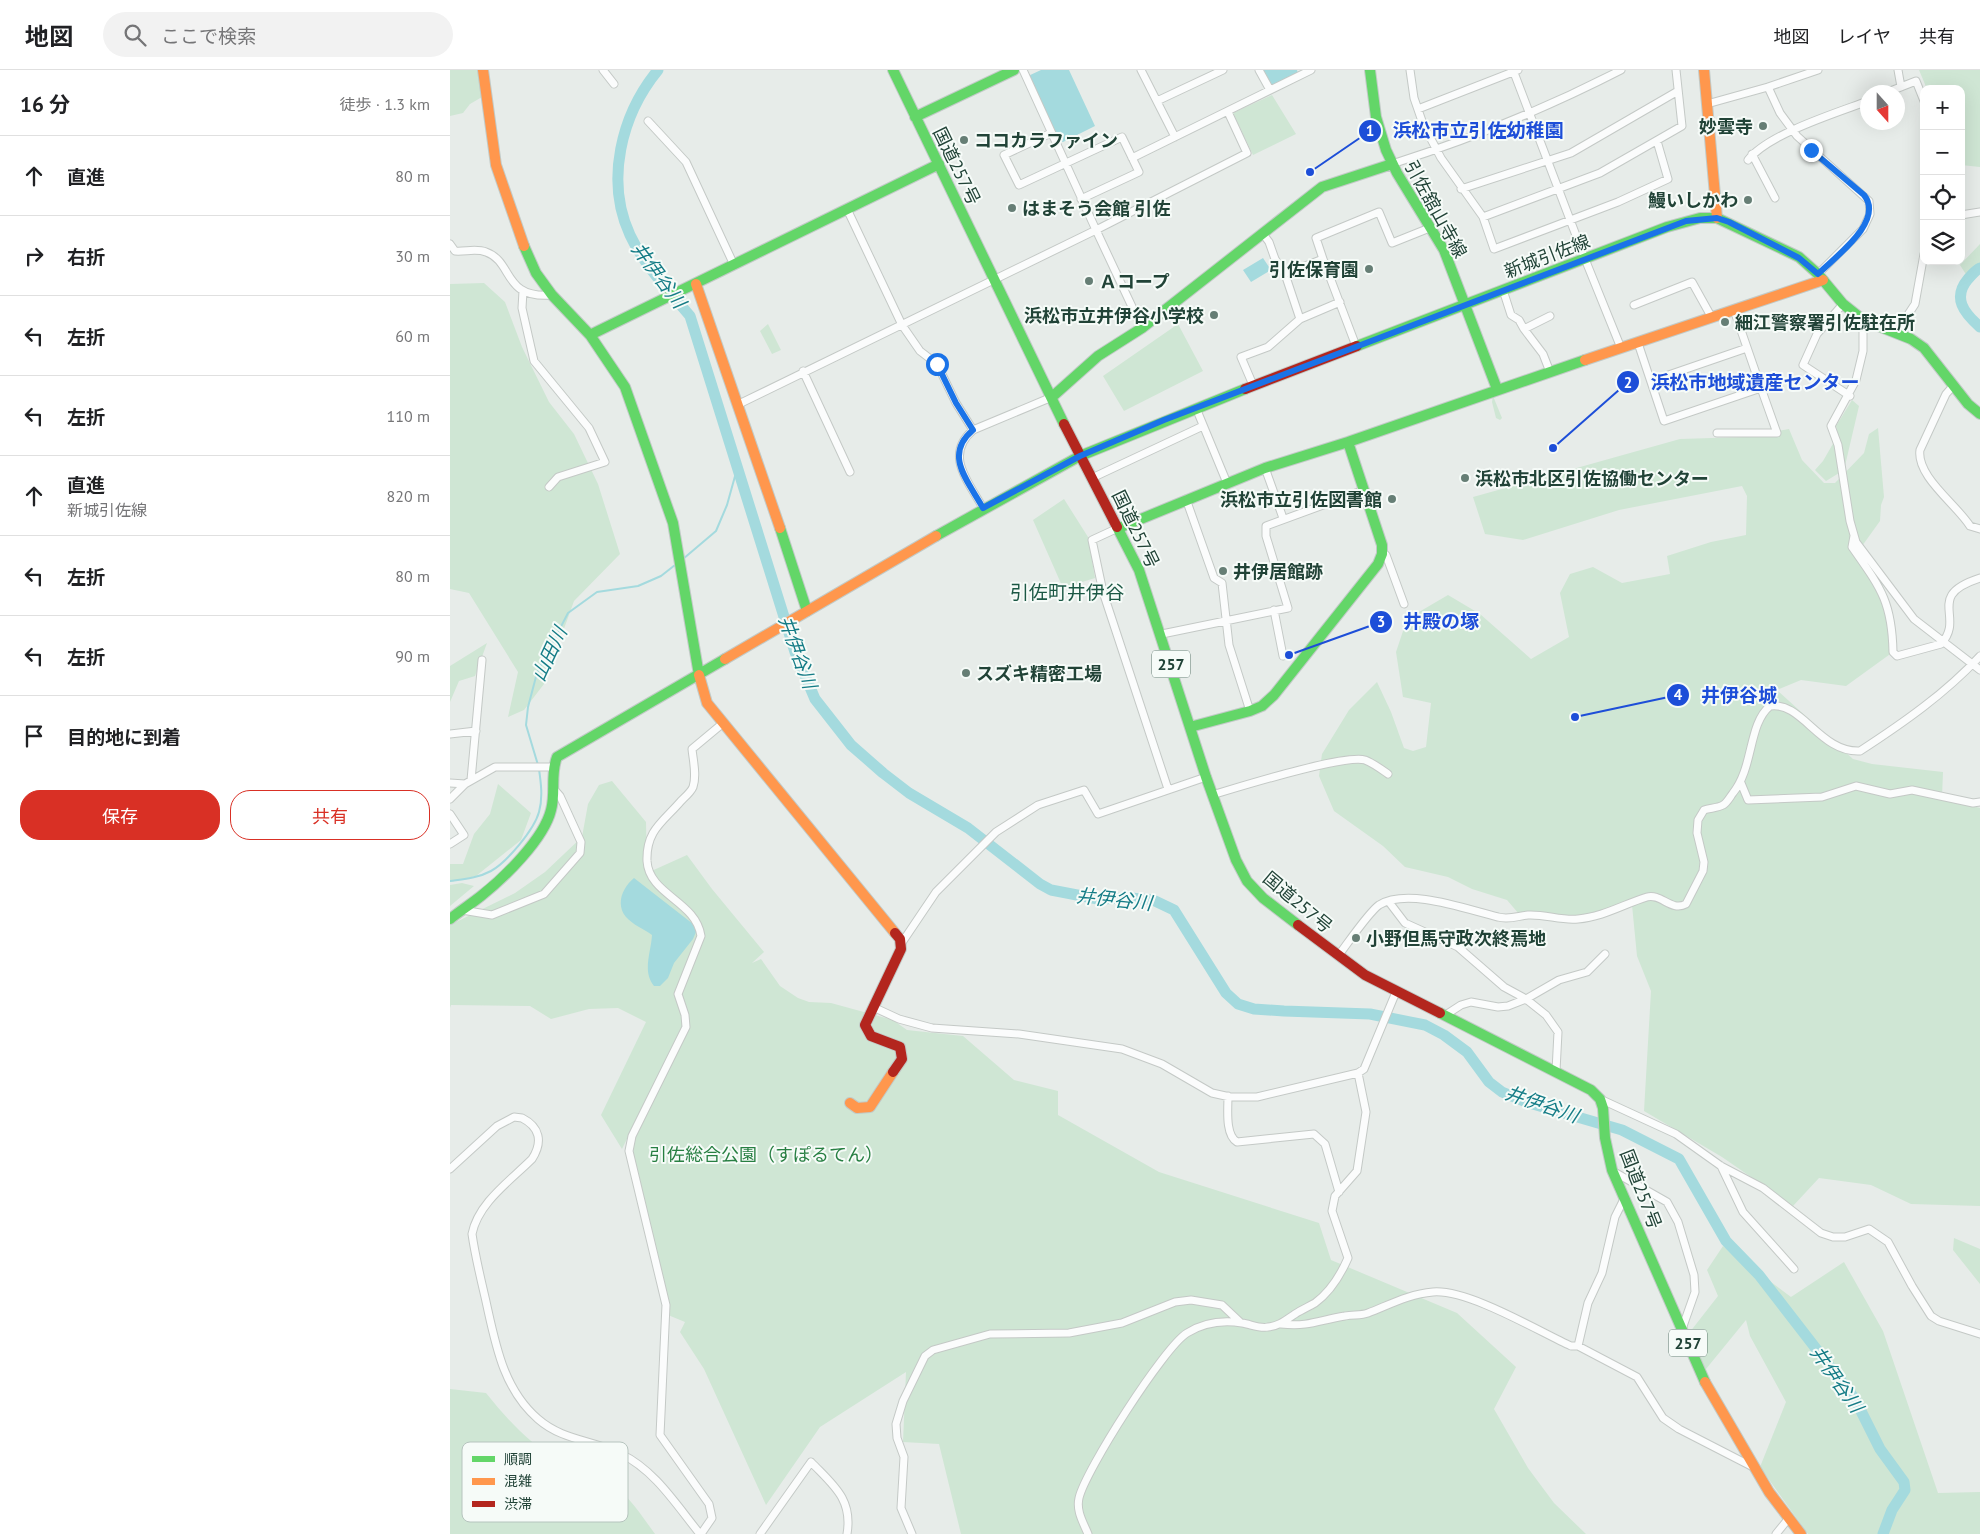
<!DOCTYPE html>
<html lang="ja">
<head>
<meta charset="utf-8">
<style>
	body { margin:0; font-family:"PT Sans","Noto Sans JP",sans-serif; background:#f2f2f2; color:#202124 }
	.controls { position:absolute; right:15px; top:15px; display:grid; overflow:hidden; border-radius:10px; box-shadow:0 5px 20px #0002 }
	.controls button { width:45px; height:45px; display:grid; place-items:center; padding:0; border:0; border-bottom:1px solid #e0e0e0; background:#fff; color:#202124; font:25px sans-serif }
	.compass { position:absolute; left:1410px; top:15px; width:45px; height:45px; border-radius:50%; background:#fff; box-shadow:0 5px 20px #0002; rotate:159deg }
	.stop { position:absolute; width:15px; height:15px; margin:-11px; border:4px solid #1a73e8; border-radius:50%; background:#fff }
	.stop.end { background:#1a73e8; border-color:#fff; box-shadow:0 1px 5px #0008 }
	.list { margin:0; padding:0; list-style:none }
	h2 { display:flex; justify-content:space-between; align-items:center; height:65px; margin:0; padding:0 20px; font-size:21px }
	h2 small { font-size:16px; font-weight:400; color:#757577 }
	.list li { display:grid; grid-template-columns:32px 1fr auto; gap:15px; align-items:center; box-sizing:border-box; height:80px; padding:0 20px; border-top:1px solid #e0e0e0 }
	.list b { display:block; font-size:19px; white-space:nowrap }
	.list p { margin:0; font-size:16px; white-space:nowrap; color:#757577 }
	.list em { font-size:16px; font-style:normal; color:#757577 }
	.actions { display:flex; gap:10px; padding:15px 20px }
	.actions a { flex:1; padding:11px 0; border:1px solid #d93025; border-radius:20px; text-align:center; font-size:18px; color:#d93025 }
	.actions .main { background:#d93025; color:#fff }
	.icon { flex:none; width:28px; height:28px; fill:none; stroke:currentColor; stroke-width:2; stroke-linecap:round; stroke-linejoin:round }
	.map { position:relative; flex:none; width:1530px; height:1464px; overflow:hidden }
	header { display:flex; align-items:center; gap:30px; box-sizing:border-box; height:70px; padding:0 25px; background:#fff; border-bottom:1px solid #e0e0e0 }
	header strong { font-size:24px }
	nav { display:flex; gap:28px; margin-inline-start:auto; font-size:18px }
	.search { width:350px; height:45px; background:#f2f2f2; display:flex; align-items:center; gap:12px; box-sizing:border-box; padding:0 18px; border-radius:28px; color:#757577; font-size:19px }
	main { display:flex }
	aside { flex:1; background:#fff }
	.map>svg:first-child { display:block }
	.green { fill:#cfe6d4 }
	.water { fill:#a4dade }
	.lines { fill:none; stroke-linecap:round; stroke-linejoin:round }
	.stream { stroke:#a4dade; stroke-width:2 }
	.river { stroke:#a4dade; stroke-width:11 }
	.street-casing { stroke:#c4c9c6; stroke-width:9 }
	.fast-casing { stroke:#c2cac7; stroke-width:12 }
	.slow-casing { stroke:#c2cac7; stroke-width:12 }
	.jam-casing { stroke:#c2cac7; stroke-width:12 }
	.street { stroke:#fbfcfc; stroke-width:7 }
	.fast { stroke:#63d668; stroke-width:10 }
	.slow { stroke:#ff974d; stroke-width:10 }
	.jam { stroke:#b3261e; stroke-width:10 }
	.route { stroke:#1a73e8; stroke-width:6 }
	.poi-dot { fill:#667e75; stroke:#f6fbf8; stroke-width:2 }
	.labels { text-anchor:middle; dominant-baseline:central; stroke-width:4; stroke-linejoin:round; paint-order:stroke }
	.shield { fill:#f6fbf8; stroke:#617a71; stroke-width:1 }
	.shield-label { font-size:16px; font-weight:bold; fill:#214337 }
	.poi-label { font-size:18px; font-weight:bold; fill:#214337; stroke:#f6fbf8; text-anchor:start }
	.street-label { font-size:18px; fill:#214337; stroke:#f6fbf8 }
	.park-label { font-size:18px; fill:#277f42; stroke:#f6fbf8 }
	.water-label { font-size:19px; font-style:italic; fill:#147c86; stroke:#f6fbf8 }
	.neighbourhood-label { font-size:19px; fill:#1b5844; stroke:#f6fbf8 }
	.key { fill:#f6fbf8; stroke:#b6c4be; stroke-width:1 }
	.key-label { font-size:14px; fill:#214337 }
	.leader { fill:none; stroke:#1d4ed8; stroke-width:2 }
	.callout-dot { fill:#1d4ed8; stroke:#f6fbf8; stroke-width:2 }
	.mark-label { font-size:15px; text-anchor:middle; font-weight:bold; fill:#fff }
	.callout-label { font-size:19px; text-anchor:middle; font-weight:bold; fill:#1d4ed8; stroke:#f6fbf8; stroke-width:4; stroke-linejoin:round; paint-order:stroke }
</style>
</head>
<body>
<header>
<strong>地図</strong>
<div class="search"><svg class="icon" aria-label="search" viewBox="0 0 24 24"><circle cx="10" cy="10" r="6"/><path d="M15 15l6 6"/></svg>ここで検索</div>
<nav><a>地図</a><a>レイヤ</a><a>共有</a></nav>
</header>
<main>
<aside>
<h2>16 分<small>徒歩 · 1.3 km</small></h2>
<ul class="list">
<li><svg class="icon" aria-label="ahead" viewBox="0 0 24 24"><path d="M12 20V5M6 11l6-6 6 6"/></svg><div><b>直進</b></div><em>80 m</em></li>
<li><svg class="icon" aria-label="right" viewBox="0 0 24 24"><path d="M7 20v-9h11M14 6l5 5-5 5"/></svg><div><b>右折</b></div><em>30 m</em></li>
<li><svg class="icon" aria-label="left" viewBox="0 0 24 24"><path d="M17 20v-9H6M10 6l-5 5 5 5"/></svg><div><b>左折</b></div><em>60 m</em></li>
<li><svg class="icon" aria-label="left" viewBox="0 0 24 24"><path d="M17 20v-9H6M10 6l-5 5 5 5"/></svg><div><b>左折</b></div><em>110 m</em></li>
<li><svg class="icon" aria-label="ahead" viewBox="0 0 24 24"><path d="M12 20V5M6 11l6-6 6 6"/></svg><div><b>直進</b><p>新城引佐線</p></div><em>820 m</em></li>
<li><svg class="icon" aria-label="left" viewBox="0 0 24 24"><path d="M17 20v-9H6M10 6l-5 5 5 5"/></svg><div><b>左折</b></div><em>80 m</em></li>
<li><svg class="icon" aria-label="left" viewBox="0 0 24 24"><path d="M17 20v-9H6M10 6l-5 5 5 5"/></svg><div><b>左折</b></div><em>90 m</em></li>
<li><svg class="icon" aria-label="arrive" viewBox="0 0 24 24"><path d="M6 21V4h12l-3 4 3 4H6"/></svg><div><b>目的地に到着</b></div></li>
</ul>
<div class="actions"><a class="main">保存</a><a>共有</a></div>
</aside>
<div class="map">
<svg width="1530" height="1464" viewBox="0 0 1530 1464">
	<rect width="100%" height="100%" fill="#e7ece9"/>
	<path class="green" d="M0,0h28l4,27 -12,7 -7,9 -13,3z
		M1469,0h61v97l-19,-2v-76h-34z
		M822,25l24,39 -43,21 -20,-42z
		M1530,174v29l-13,3 -7,-11z
		M34,213l21,19 17,45 27,55 25,32 24,50 22,70 -46,47 -30,83 -20,26 -16,7 10,-45 -49,-79 -19,-4v-305z
		M318,254l13,26 -9,4 -12,-23z
		M728,254l25,47 -79,40 -21,-35z
		M1043,326l9,22 -2,2 -4,-2 -4,-16z
		M1402,330l7,6 -15,64 -18,11 -11,-11 8,-9 15,-26 -2,-9z
		M1428,358l6,69 -3,8 -1,16 -23,32 29,49 7,50 -47,34 -45,-6 -24,10 76,69 19,5 71,8 -1,25 38,11v398l-69,-2 -40,-19 -52,-7 -26,28 -71,-49 -78,-46 7,-120 -14,-35 -5,-51 -52,12 -43,-4 -18,1 -12,-14 -35,-11 -24,-12 -43,-10 -22,-21 -49,-35 -15,-35 3,-22 27,-44 28,-28 14,30 13,36 9,3 13,-4 5,-44 -28,-6 -7,-45 11,-33 41,-24 32,19 51,45 38,-22 -9,-44 10,-19 23,-7 29,16 48,-9 -3,-18 44,-14 35,-7 1,-39 -5,-10 -123,24 -96,30 -38,-6 -12,-37 207,-58 64,-2 45,-8 13,31 22,23h11l29,-30 5,-19z
		M614,429l24,38 7,41 -32,10 -30,-68z
		M37,573l-12,33 -16,5 -9,21v-36z
		M162,711l34,41 1,51 40,-18 25,34 52,63 -12,11 9,-4 19,27 18,12 11,4 22,1 62,17 14,10 56,6 51,44 44,11v24l101,57 160,51 12,37 126,53 59,54 -22,42 34,59 26,35 32,31h-625l-22,-90 -36,-2 3,-70 -86,55 -54,78 -62,-136 -24,-37 5,-10 -17,-7 -35,-159c0,-34 39,-93 55,-124l1,-12 -7,6 -60,123 -21,-34 45,-93 -28,-14 -29,1 -38,10 -21,-13 -79,-1 -1,3v-83l65,-32 30,-21 37,-35 6,-33 11,-19z
		M48,714l33,29 -10,27 -45,36 -26,6v-18h13l11,-30 16,-20z
		M12,813l12,3 -24,20v-21z
		M1504,1168l26,11v35l-27,-34z
		M1273,1176l68,51 53,-35 39,69 55,162 42,-1v42h-172l-48,-67 26,-65 -36,-66 -4,-16 -40,49 -20,-32 32,-41 -11,-26z
		M0,1319l36,4c21,26 44,52 74,68 13,8 29,11 43,17 22,11 38,37 52,56h-205z"/>
	<path class="water" d="M591,0h28l26,56 -32,16 -5,-1 -30,-65z
		M811,0h36l1,3 -26,14z
		M813,188l8,12 -20,12 -8,-12z
		M184,808l59,46 3,8 -3,7 -19,24 -6,15 -8,8h-6c-12,-15 -3,-33 -2,-51 -8,-6 -19,-10 -26,-18 -11,-13 -3,-30 8,-39z"/>
	<g class="lines">
		<path class="stream" d="M233,489l33,-28 11,-26 10,-36
			M88,695l-12,-40 2,-18 9,-34 31,-60 29,-21 41,-6 23,-10 14,-11
			M0,811c14,-2 28,-3 41,-10 16,-9 43,-41 48,-59 4,-14 2,-29 0,-43"/>
		<path class="river" d="M208,0c-37,45 -53,111 -28,165 14,30 39,56 60,81l105,336 20,47 36,46 32,28 26,20 59,35 72,56 11,6 47,9 33,-1 22,2 21,10 52,83 12,11 16,5 30,2 86,3 55,11 19,10 23,17 22,30 13,10 24,10 96,28 57,29 47,82 33,34 96,124 25,50 24,33 1,8 -13,20 -9,24
			M1530,198c-5,2 -8,7 -12,11 -16,19 -4,34 12,48"/>
		<g class="street-casing">
			<path id="street" d="M153,0l11,14
				M573,0l73,160 151,-77 -19,-41
				M691,0l34,67
				M809,0l11,20
				M960,0l4,28 9,26 18,34 42,59 11,32 124,-47 50,-23 -11,-38
				M1063,0l72,189 36,89
				M1448,0l3,17
				M1318,17l50,-17
				M1438,22l28,-11 8,20
				M707,31l66,-31
				M1257,34l61,-17 12,26 17,23 72,65 1,13 -7,15 -45,45
				M968,39l100,-39
				M198,51l38,41 48,103
				M601,63l-47,22 15,30 103,-48 17,35 -58,27
				M1302,84l23,44
				M682,88l179,-88
				M1298,90c20,-26 88,-47 120,-59
				M942,94c79,-25 155,-56 229,-94
				M1011,119l110,-36 107,-62
				M397,139l55,116 18,26 17,13 19,39 17,27c-29,25 -5,51 10,78
				M1511,145l19,-3
				M1033,147l117,-44 82,-47 -6,-56
				M813,164l6,8 6,17 10,15 15,45
				M0,174l5,7c10,1 21,-3 31,1 28,10 16,47 66,43
				M873,189l-7,-21 63,-26 13,31 40,-16
				M835,204l38,-15 33,87
				M1053,220l8,25 8,5 5,9 26,-13
				M73,221l-1,17 12,53 55,67 16,34 -47,15 -9,10
				M1393,234l-26,30 -14,31 47,31
				M1184,235l58,-23 20,36
				M1413,250v31l-7,29 -25,46 7,19 12,76 6,21 58,77 66,51
				M1074,259l19,25 7,18
				M1449,264l1,-7 15,-23 9,-50
				M1188,273l26,78 97,-33 -27,-78
				M353,301l47,101
				M1201,311l96,-33
				M803,315l-12,-28 27,-10 32,-28 40,-17
				M1504,315l-8,9 -26,56c-4,26 36,54 50,76l10,3
				M289,334l357,-174 46,98
				M746,338l31,75
				M523,360l79,-33
				M1267,363h60l-16,-45
				M815,398l18,50
				M642,408l111,-52
				M736,429l28,79 8,5 7,62 21,66
				M668,458l-26,12 11,52 65,197
				M1404,466l-2,11c28,40 40,54 41,105l4,4 44,-12c25,-27 -17,-48 39,-66
				M932,482l4,3 18,49
				M824,540l9,46
				M712,564l126,-26 -22,-72v-10l98,-36
				M0,664l26,-3
				M21,710l11,-120
				M0,713l15,1 30,-17h57
				M1291,713l7,17 74,-3 34,-11 34,8 22,-4 61,13 7,-1
				M762,725c27,-8 132,-41 153,-35 8,3 16,9 23,14
				M0,729l15,-15
				M0,744l14,21 -14,9
				M939,832l16,21 53,24 46,40 22,12 20,16 12,17 -2,39
				M12,840l30,5 52,-21 36,-41 1,-11 -21,-46 -7,-8
				M451,874l35,-52 60,-60 42,-27 46,-15 14,24 108,-37
				M888,886c10,-13 30,-43 41,-51 29,-18 89,5 119,12 11,3 20,-1 30,-2 17,-1 34,6 50,4 25,-2 46,-15 69,-22 14,-4 24,15 39,7l17,-33 1,-9 -7,-29 1,-13 6,-10c6,-2 14,-2 19,-5 4,-2 7,-8 10,-12 21,-26 15,-69 37,-87 32,-5 50,47 90,45 43,-28 86,-58 120,-95
				M423,937l26,12 33,9 87,6 103,15 40,15 50,29 18,4h27l101,-24 6,-4 32,-77
				M994,946l17,-11 10,-3 27,5 10,-1 18,-7 33,-19 28,-8 18,-18
				M778,1026c0,13 -3,39 9,46l77,-8 11,10 14,48
				M1150,1029l76,35 45,32 42,22 58,45 12,4h12l24,-8 19,13 24,44 19,30 8,5 41,13
				M1271,1096l22,46 51,57
				M0,1099l47,-43 17,-9 8,1c18,9 21,24 10,41 -22,22 -54,44 -60,75 3,21 8,42 13,63 10,44 17,91 53,122 25,22 56,21 83,35 34,16 56,52 79,80
				M1166,1103l51,29 11,20 16,53 1,17 -13,37
				M831,1254c29,3 38,-4 64,-8 8,-2 15,0 23,-3 21,-8 41,-19 65,-21 35,-3 105,39 138,54h7l59,31 26,41 16,11 72,37
				M1128,1276l10,-43 14,-30 13,-56 9,-18
				M251,1464l11,-16 -3,-14 -49,-69 6,-130 -37,-154 3,-15 54,-109 -1,-12 -7,-21 23,-58c-5,-35 -52,-41 -54,-75 -1,-31 16,-39 34,-60 4,-4 10,-9 12,-14 4,-12 0,-27 -1,-38l30,-25
				M310,1464l51,-72c22,23 42,37 36,72
				M462,1464l-11,-26 3,-51 -7,-19 -1,-14 7,-23 22,-45 8,-6 57,-16 79,-1 53,-10 53,-21 16,-2 31,5 18,17
				M638,1464c-5,-12 -12,-23 -9,-36 6,-27 85,-151 108,-165 16,-10 36,-13 55,-10 8,1 18,6 26,4 11,-1 18,-7 27,-13 6,-4 13,-7 20,-11 15,-11 26,-29 33,-45l-16,-47 3,-15 22,-25 9,-59 -8,-39
				M1326,1464l13,-16"/>
		</g>
		<g class="fast-casing">
			<path id="fast" d="M443,0l171,354
				M920,0l6,47 10,33 11,23 47,77 53,139
				M465,47l99,-47
				M74,176l12,27 16,22 38,40 35,52 48,136 26,152
				M140,265l349,-171
				M907,276l310,-119 33,-9h17l82,39 19,17 25,30 20,16 48,19 13,9 44,56 12,10
				M602,327l46,-41 44,-28 180,-141 70,-23
				M667,457l22,43 67,207 30,83 11,21 16,17 35,27
				M330,458l27,83
				M669,458l146,-60 83,-26 237,-82
				M486,466l144,-80 165,-67
				M740,657l60,-16 12,-5 12,-11 104,-131 4,-10v-9l-34,-103
				M0,849c10,-8 21,-15 31,-23 23,-18 63,-57 70,-86 5,-18 -1,-35 6,-53l168,-98
				M990,943l151,77 9,9 3,9 2,30 7,32 93,212"/>
		</g>
		<g class="slow-casing">
			<path id="slow" d="M33,0l13,95 28,81
				M1254,0l13,148
				M246,214l84,244
				M1135,290l238,-80
				M275,589l211,-123
				M249,605l8,28 188,230
				M400,1033l7,5 13,-1 23,-35
				M1255,1312l64,110 32,42"/>
		</g>
		<g class="jam-casing">
			<path id="jam" d="M795,319l112,-43
				M614,354l53,103
				M848,855l67,50 75,38
				M443,1002l9,-13 -2,-12 -29,-11 -6,-11 36,-76 -1,-10 -5,-6"/>
		</g>
		<use href="#street" class="street"/>
		<use href="#fast" class="fast"/>
		<use href="#slow" class="slow"/>
		<use href="#jam" class="jam"/>
	</g>
	<g class="lines">
		<path class="route" d="M487,294l19,39 17,27c-30,25 -5,51 10,78l97,-52 84,-36 522,-199 31,-3 12,4 70,36 19,16c17,-17 67,-53 46,-79l-53,-45"/>
	</g>
	<g class="poi-dot">
		<circle cx="1313" cy="56" r="5"/>
		<circle cx="514" cy="70" r="5"/>
		<circle cx="1298" cy="130" r="5"/>
		<circle cx="562" cy="138" r="5"/>
		<circle cx="919" cy="199" r="5"/>
		<circle cx="639" cy="211" r="5"/>
		<circle cx="764" cy="245" r="5"/>
		<circle cx="1275" cy="252" r="5"/>
		<circle cx="1015" cy="408" r="5"/>
		<circle cx="942" cy="429" r="5"/>
		<circle cx="773" cy="501" r="5"/>
		<circle cx="516" cy="603" r="5"/>
		<circle cx="906" cy="868" r="5"/>
	</g>
	<g class="labels">
		<g class="shield">
			<rect x="702" y="580.5" width="38" height="27" rx="4"/>
			<rect x="1219" y="1259.5" width="38" height="27" rx="4"/>
		</g>
		<g class="shield-label">
			<text x="721" y="594">257</text>
			<text x="1238" y="1273">257</text>
		</g>
		<g class="poi-label">
			<text x="1303" y="56" text-anchor="end">妙雲寺</text>
			<text x="524" y="70">ココカラファイン</text>
			<text x="1288" y="130" text-anchor="end">鰻いしかわ</text>
			<text x="572" y="138">はまそう会館 引佐</text>
			<text x="909" y="199" text-anchor="end">引佐保育園</text>
			<text x="649" y="211">Ａコープ</text>
			<text x="754" y="245" text-anchor="end">浜松市立井伊谷小学校</text>
			<text x="1285" y="252">細江警察署引佐駐在所</text>
			<text x="1025" y="408">浜松市北区引佐協働センター</text>
			<text x="932" y="429" text-anchor="end">浜松市立引佐図書館</text>
			<text x="783" y="501">井伊居館跡</text>
			<text x="526" y="603">スズキ精密工場</text>
			<text x="916" y="868">小野但馬守政次終焉地</text>
		</g>
		<g class="street-label">
			<text transform="translate(507 96) rotate(64)">国道257号</text>
			<text transform="translate(986 139) rotate(61)">引佐舘山寺線</text>
			<text transform="translate(1097 186) rotate(-21)">新城引佐線</text>
			<text transform="translate(686 459) rotate(64)">国道257号</text>
			<text transform="translate(848 832) rotate(40)">国道257号</text>
			<text transform="translate(1191 1119) rotate(69)">国道257号</text>
		</g>
		<g class="park-label">
			<text x="316" y="1084">引佐総合公園（すぽるてん）</text>
		</g>
		<g class="water-label">
			<text transform="translate(209 205) rotate(53)">井伊谷川</text>
			<text transform="translate(348 582) rotate(70)">井伊谷川</text>
			<text transform="translate(99 584) rotate(-65)">山田川</text>
			<text transform="translate(664 829) rotate(6)">井伊谷川</text>
			<text transform="translate(1092 1034) rotate(19)">井伊谷川</text>
			<text transform="translate(1387 1309) rotate(55)">井伊谷川</text>
		</g>
		<g class="neighbourhood-label">
			<text x="617" y="522">引佐町井伊谷</text>
		</g>
	</g>
	<rect x="12" y="1372" width="166" height="80" rx="8" class="key"/>
	<rect x="22" y="1386" width="23" height="6" fill="#63d668"/>
	<rect x="22" y="1408" width="23" height="7" fill="#ff974d"/>
	<rect x="22" y="1431" width="23" height="6" fill="#b3261e"/>
	<g class="key-label">
		<text x="54" y="1394">順調</text>
		<text x="54" y="1416">混雑</text>
		<text x="54" y="1439">渋滞</text>
	</g>
	<path class="leader" d="M860 102L920 61M1103 378L1178 312M839 585L931 552M1125 647L1228 625"/>
	<g class="callout-dot">
		<circle cx="860" cy="102" r="5"/>
		<circle cx="1103" cy="378" r="5"/>
		<circle cx="839" cy="585" r="5"/>
		<circle cx="1125" cy="647" r="5"/>
		<circle cx="920" cy="61" r="12"/>
		<circle cx="1178" cy="312" r="12"/>
		<circle cx="931" cy="552" r="12"/>
		<circle cx="1228" cy="625" r="12"/>
	</g>
	<g class="mark-label">
		<text x="920" y="66">1</text>
		<text x="1178" y="318">2</text>
		<text x="931" y="557">3</text>
		<text x="1228" y="630">4</text>
	</g>
	<g class="callout-label">
		<text x="1028" y="67">浜松市立引佐幼稚園</text>
		<text x="1305" y="319">浜松市地域遺産センター</text>
		<text x="991" y="558">井殿の塚</text>
		<text x="1289" y="632">井伊谷城</text>
	</g>
</svg>
<div class="controls">
<button>+</button>
<button>−</button>
<button><svg class="icon" aria-label="locate" viewBox="0 0 24 24"><circle cx="12" cy="12" r="6"/><path d="M12 2v4M12 18v4M2 12h4M18 12h4"/></svg></button>
<button><svg class="icon" aria-label="layers" viewBox="0 0 24 24"><path d="M12 4l9 5-9 5-9-5zM3 14l9 5 9-5"/></svg></button>
</div>
<svg class="compass" viewBox="-18 -18 36 36"><path d="M0-13l5 13h-10z" fill="#e53935"/><path d="M0 13l5-13h-10z" fill="#757577"/></svg>
<div class="stop" style="left:487px;top:294px"></div>
<div class="stop end" style="left:1361px;top:80px"></div>
</div>
</main>
</body>
</html>
